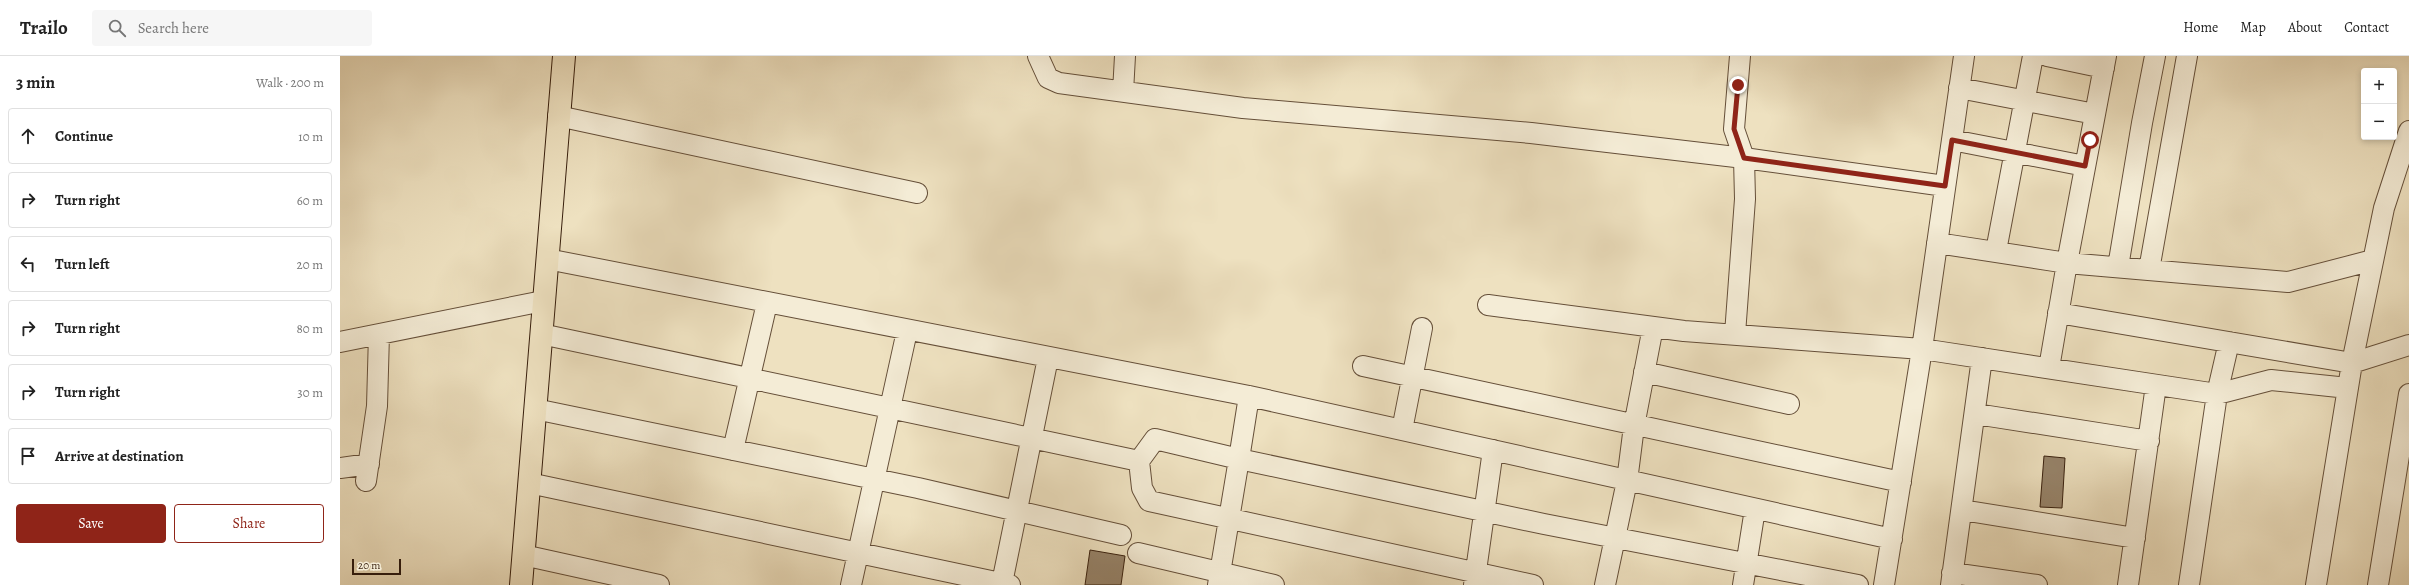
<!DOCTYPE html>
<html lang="en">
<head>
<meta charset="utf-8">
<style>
	body { margin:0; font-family:Alegreya,serif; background:#f6f6f6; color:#222 }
	.controls { position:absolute; right:12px; top:12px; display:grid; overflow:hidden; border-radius:4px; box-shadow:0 2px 6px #0003 }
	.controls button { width:36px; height:36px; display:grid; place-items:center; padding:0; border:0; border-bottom:1px solid #e0e0e0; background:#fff; color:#222; font:20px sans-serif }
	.scale { position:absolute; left:12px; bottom:10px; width:49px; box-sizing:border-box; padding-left:4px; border:2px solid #371e0c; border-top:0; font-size:11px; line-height:14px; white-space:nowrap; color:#371e0c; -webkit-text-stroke:3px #f4ecd6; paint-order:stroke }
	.stop { position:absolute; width:12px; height:12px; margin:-9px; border:3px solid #8f2418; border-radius:50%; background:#fff }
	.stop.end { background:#8f2418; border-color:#fff; box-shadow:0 1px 4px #0008 }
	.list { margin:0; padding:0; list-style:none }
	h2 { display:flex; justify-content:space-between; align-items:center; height:52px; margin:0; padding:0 16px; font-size:17px }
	h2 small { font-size:13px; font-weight:400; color:#767676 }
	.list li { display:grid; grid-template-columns:26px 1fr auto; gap:12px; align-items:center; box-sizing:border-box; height:56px; margin:0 8px 8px; padding:0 8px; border:1px solid #e0e0e0; border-radius:4px }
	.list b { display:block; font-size:15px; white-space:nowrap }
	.list em { font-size:13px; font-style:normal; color:#767676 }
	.actions { display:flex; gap:8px; padding:12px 16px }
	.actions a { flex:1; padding:9px 0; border:1px solid #8f2418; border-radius:4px; text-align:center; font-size:14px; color:#8f2418 }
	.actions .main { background:#8f2418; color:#fff }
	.icon { flex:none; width:22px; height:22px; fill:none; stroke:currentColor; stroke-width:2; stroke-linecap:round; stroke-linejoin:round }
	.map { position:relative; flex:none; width:2069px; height:529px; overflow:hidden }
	header { display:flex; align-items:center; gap:24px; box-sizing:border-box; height:56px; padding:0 20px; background:#fff; border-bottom:1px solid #e0e0e0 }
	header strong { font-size:19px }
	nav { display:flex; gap:22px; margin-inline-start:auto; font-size:14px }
	.search { width:280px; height:36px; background:#f6f6f6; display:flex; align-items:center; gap:10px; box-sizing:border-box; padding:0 14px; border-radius:4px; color:#767676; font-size:15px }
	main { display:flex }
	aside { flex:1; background:#fff }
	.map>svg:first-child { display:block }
	.building { fill:#96836a; stroke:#371e0c }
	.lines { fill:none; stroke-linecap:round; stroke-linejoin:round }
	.minor-casing { stroke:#654f39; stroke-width:22 }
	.major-casing { stroke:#371e0c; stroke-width:24 }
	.minor { stroke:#f4ecd6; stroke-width:20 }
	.major { stroke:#eee1c0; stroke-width:22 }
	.route { stroke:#8f2418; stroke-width:5 }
</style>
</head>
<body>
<header>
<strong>Trailo</strong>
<div class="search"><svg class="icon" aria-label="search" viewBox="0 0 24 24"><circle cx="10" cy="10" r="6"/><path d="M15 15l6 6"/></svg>Search here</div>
<nav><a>Home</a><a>Map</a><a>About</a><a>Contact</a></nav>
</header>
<main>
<aside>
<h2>3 min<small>Walk · 200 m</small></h2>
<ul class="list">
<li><svg class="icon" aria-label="ahead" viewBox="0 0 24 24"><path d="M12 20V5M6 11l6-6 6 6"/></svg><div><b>Continue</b></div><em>10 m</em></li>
<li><svg class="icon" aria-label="right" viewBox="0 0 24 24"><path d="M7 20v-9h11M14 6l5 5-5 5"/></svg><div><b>Turn right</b></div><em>60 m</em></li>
<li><svg class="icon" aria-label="left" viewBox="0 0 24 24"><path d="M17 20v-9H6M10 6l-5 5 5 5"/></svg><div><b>Turn left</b></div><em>20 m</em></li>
<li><svg class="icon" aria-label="right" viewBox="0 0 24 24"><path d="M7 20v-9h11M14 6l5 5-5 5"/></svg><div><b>Turn right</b></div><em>80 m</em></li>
<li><svg class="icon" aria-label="right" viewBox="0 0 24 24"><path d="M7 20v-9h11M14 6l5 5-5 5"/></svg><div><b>Turn right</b></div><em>30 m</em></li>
<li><svg class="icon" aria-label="arrive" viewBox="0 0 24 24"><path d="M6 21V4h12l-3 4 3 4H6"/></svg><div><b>Arrive at destination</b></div></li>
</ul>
<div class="actions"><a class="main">Save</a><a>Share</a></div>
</aside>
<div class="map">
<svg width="2069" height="529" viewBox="0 0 2069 529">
	<rect width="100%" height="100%" fill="#eee1c0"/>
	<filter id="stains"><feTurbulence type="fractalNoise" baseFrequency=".005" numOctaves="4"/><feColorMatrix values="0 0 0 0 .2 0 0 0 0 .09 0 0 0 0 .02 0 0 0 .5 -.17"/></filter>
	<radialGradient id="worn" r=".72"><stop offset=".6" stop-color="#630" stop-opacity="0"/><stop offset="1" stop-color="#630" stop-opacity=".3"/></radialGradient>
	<path class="building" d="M1704,400l21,2 -3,50 -22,-1z
		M750,494l35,6 -4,29h-36z"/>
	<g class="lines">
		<g class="minor-casing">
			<path id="minor" d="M698,0l10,22 11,5 184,25 288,25 213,25 201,28
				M1707,0l57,12
				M1619,32l136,26
				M783,36l2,-36
				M218,60l359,77
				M1612,84l133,26
				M1597,187l130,20 221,19 85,-22
				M1656,195l37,-195
				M207,203l702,137
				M1778,211l24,-144 13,-67
				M1809,214l38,-214
				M1148,249l196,26 238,18 295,45 54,-14 77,8
				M1718,257l294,50 57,-18
				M201,278l598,127
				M1395,278l10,-135 -1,-41 -10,-29 6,-73
				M0,286l203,-41
				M1023,310l538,116
				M1709,312l18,-105 39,-207
				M1304,316l145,32
				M195,353l383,79 203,47
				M1636,358l173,27
				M1062,374l20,-102
				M393,394l34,-147
				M0,412l29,-4
				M26,425l11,-75 2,-72
				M189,427l481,102
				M1622,454l173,28
				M798,497l136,32
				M183,499l136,30
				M1612,517l85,12
				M662,527l46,-225
				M511,529l56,-254
				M878,529l21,-126 -84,-20 -16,22 3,27 7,13 384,84
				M1134,529l19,-135
				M1265,529l22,-104 7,-55 19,-99
				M1403,529l12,-76
				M1518,529l-314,-61 -305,-65 10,-63 643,143
				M1544,529l38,-236 42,-293
				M1611,529l31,-227
				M1788,529l28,-200
				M1849,529l28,-191 12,-52
				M1976,529l36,-222 32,-155 25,-77
				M2038,529l31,-191"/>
		</g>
		<g class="major-casing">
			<path id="major" d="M181,529l43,-529"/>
		</g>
		<use href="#minor" class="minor"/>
		<use href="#major" class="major"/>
	</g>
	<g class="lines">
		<path class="route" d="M1398,29l-4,44 10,29 201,28 7,-46 133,26 5,-26"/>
	</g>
	<rect width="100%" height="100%" filter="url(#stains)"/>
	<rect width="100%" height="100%" fill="url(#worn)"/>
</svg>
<div class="controls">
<button>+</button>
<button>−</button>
</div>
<div class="scale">20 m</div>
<div class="stop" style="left:1750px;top:84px"></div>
<div class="stop end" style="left:1398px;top:29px"></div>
</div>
</main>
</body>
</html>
